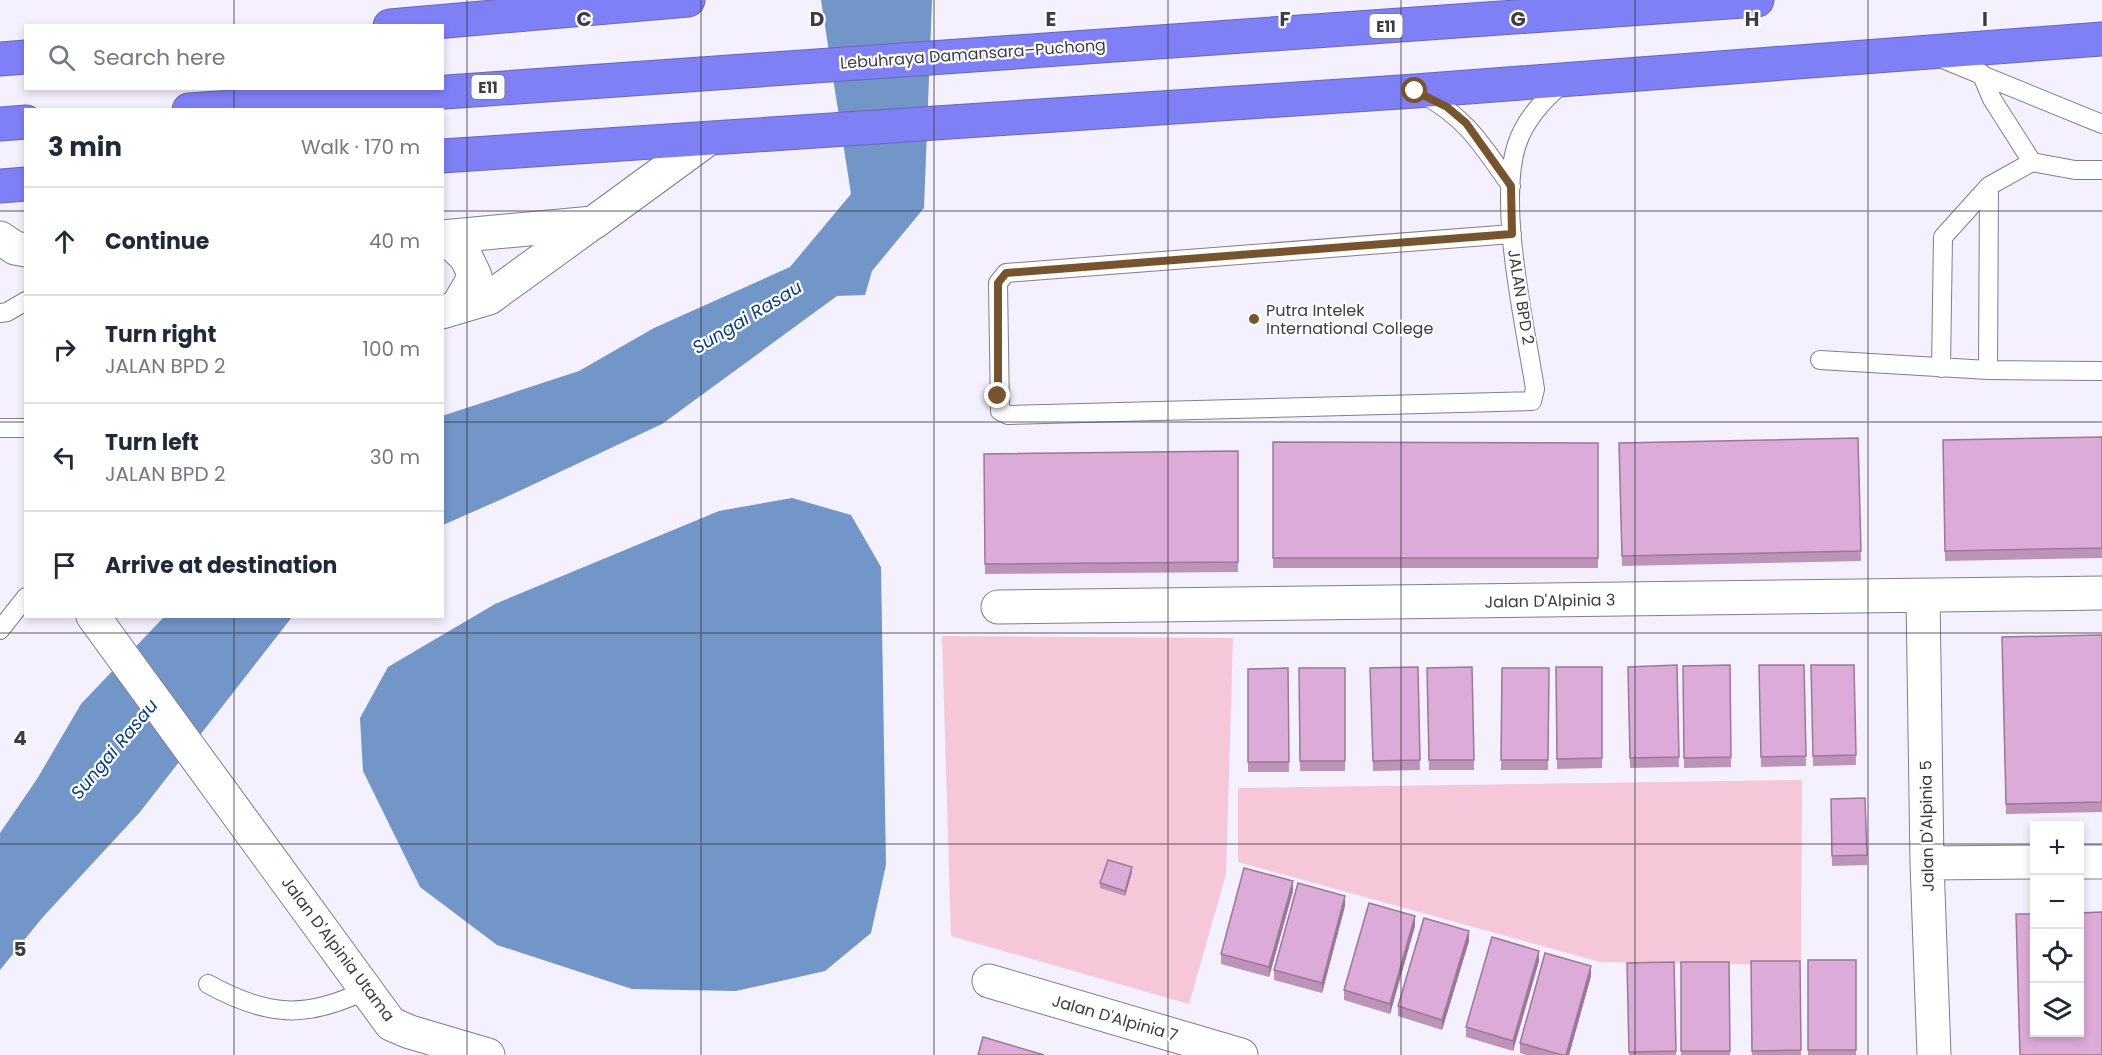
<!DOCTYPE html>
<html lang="en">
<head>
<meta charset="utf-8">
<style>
	body { margin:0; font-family:Poppins,sans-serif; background:#f6f6f7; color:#1f2937 }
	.controls { position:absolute; right:18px; bottom:18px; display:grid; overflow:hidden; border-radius:0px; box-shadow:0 3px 9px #0003 }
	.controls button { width:54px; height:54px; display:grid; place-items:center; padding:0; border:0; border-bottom:2px solid #e0e1e3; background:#fff; color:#1f2937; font:30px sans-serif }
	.stop { position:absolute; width:18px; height:18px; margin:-14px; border:4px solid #77542d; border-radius:50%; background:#fff }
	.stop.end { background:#77542d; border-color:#fff; box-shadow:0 2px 6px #0008 }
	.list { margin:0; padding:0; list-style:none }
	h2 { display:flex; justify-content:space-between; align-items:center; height:78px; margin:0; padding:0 24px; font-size:26px }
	h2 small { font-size:20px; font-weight:400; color:#747a83 }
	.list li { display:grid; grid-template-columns:39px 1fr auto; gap:18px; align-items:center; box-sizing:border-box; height:108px; padding:0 24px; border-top:2px solid #e0e1e3 }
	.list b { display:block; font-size:22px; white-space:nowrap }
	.list p { margin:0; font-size:20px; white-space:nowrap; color:#747a83 }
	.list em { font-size:20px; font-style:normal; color:#747a83 }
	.icon { flex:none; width:33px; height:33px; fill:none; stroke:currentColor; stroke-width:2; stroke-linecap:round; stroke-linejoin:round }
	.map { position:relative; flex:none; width:2102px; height:1055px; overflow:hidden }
	.search { position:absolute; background:#fff; box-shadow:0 3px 9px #0003; left:24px; top:24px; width:420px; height:66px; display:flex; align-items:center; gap:15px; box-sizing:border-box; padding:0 21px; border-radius:0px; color:#747a83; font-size:22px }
	.panel { position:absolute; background:#fff; box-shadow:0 3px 9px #0003; left:24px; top:108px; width:420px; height:510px; border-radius:0px }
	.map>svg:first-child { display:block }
	.green { fill:#f6c7d9 }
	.water { fill:#7196c7 }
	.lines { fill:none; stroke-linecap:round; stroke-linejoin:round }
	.lane-casing { stroke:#847d8c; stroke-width:20 }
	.street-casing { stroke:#847d8c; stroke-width:35 }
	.highway-casing { stroke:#6868b7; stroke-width:35 }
	.lane { stroke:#fff; stroke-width:18 }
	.street { stroke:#fff; stroke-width:33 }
	.highway { stroke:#7f80f6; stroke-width:33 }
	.wall { fill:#be93ba }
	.shaded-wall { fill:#9b7897 }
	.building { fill:#ddabd8; stroke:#9b7897; stroke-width:1.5 }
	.route { stroke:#77542d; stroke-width:8 }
	.grid { fill:none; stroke:#3e3b42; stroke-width:1.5; stroke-opacity:0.55 }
	.poi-dot { fill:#77542d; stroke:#fff; stroke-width:2 }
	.labels { text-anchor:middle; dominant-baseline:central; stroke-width:4.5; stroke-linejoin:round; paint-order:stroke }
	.shield { fill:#fff; stroke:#78767b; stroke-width:1.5 }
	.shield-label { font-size:15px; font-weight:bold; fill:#3e3b42 }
	.street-label { font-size:16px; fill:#3e3b42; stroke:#fff }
	.poi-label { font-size:16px; fill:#3e3b42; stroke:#fff; text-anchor:start }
	.water-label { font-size:18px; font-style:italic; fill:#0a3e79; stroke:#fff }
	.grid-label { font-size:20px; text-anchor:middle; font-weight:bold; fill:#3e3b42; stroke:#fff; stroke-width:4.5; stroke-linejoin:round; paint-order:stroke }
</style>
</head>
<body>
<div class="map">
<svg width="2102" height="1055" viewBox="0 0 2102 1055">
	<rect width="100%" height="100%" fill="#f5f0fd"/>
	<path class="green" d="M942,636l291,2 -7,236 -37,130 -238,-68z
		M1802,780l-1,185 -201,-3 -362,-100v-74z"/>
	<path class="water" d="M821,0h111l-8,208 -52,63 -7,24 -28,1 -175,128 -160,75 -59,26 -1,-109 137,-45 75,-43 136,-61 61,-73z
		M792,498l59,17 30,52 5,298 -15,68 -46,38 -89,20 -104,-2 -135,-44 -77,-58 -57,-116 -3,-53 28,-51 107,-63 224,-93z
		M164,617h128l-152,195 -98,106 -42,52v-137l37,-54 44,-75z"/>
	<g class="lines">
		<g class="lane-casing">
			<path id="lane" d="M1940,58l162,66
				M1981,73l11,26 40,63 43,8h27
				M1422,94c45,24 60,51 89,92
				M1512,234l-506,39 -8,10 2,128 8,4 524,-14 3,-12c-10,-65 -38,-185 -18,-245 8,-24 28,-47 47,-61
				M0,313l7,-1 19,-11
				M1820,360l168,10 114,1
				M1941,368l2,-131 46,-51
				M1988,370l1,-184 43,-24
				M0,428h26
				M0,630l26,-33
				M208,984c58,32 97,36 158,6"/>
		</g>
		<g class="street-casing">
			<path id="street" d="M442,237l151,-14 115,-84
				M445,237l21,20 9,19 -18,31
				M0,238l15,10 11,2
				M442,312l47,-14 102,-74
				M1923,596l4,267 7,192
				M998,607l1104,-14
				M93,616l298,408 19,8 78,23
				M2080,862h22
				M1927,863l107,-1
				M989,981l252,74"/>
		</g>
		<g class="highway-casing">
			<path id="highway" d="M390,26l298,-26
				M0,59l26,-2
				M189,110c523,-39 1046,-73 1568,-110
				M0,124l26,-2
				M442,156l973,-65 687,-52
				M0,186l26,-2"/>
		</g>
		<use href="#lane" class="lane"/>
		<use href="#street" class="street"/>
		<use href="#highway" class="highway"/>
	</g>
	<path class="wall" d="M2102,437v121l-157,3 -2,-121z
		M1858,438l3,123 -239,5 -3,-123z
		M1273,442l325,1v125h-325z
		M1238,451v121l-253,2 -1,-120z
		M2102,635v177l-96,2 -4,-177z
		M1677,665l2,102 -49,1 -2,-101z
		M1730,665l1,102 -47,1 -1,-102z
		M1759,665h45l2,101 -45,1z
		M1811,665h43l2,100 -43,1z
		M1418,667l2,103 -47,1 -3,-103z
		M1472,667l2,103h-45l-2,-102z
		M1556,667h46v101l-45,1z
		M1288,668l1,104h-41v-103z
		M1299,668h46v103h-45z
		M1502,668h47l-1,102h-47z
		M1831,799l36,56v10l-35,1z
		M1132,872l-7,24 -25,-8v-5z
		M1293,891l-24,86 -48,-13v-10z
		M1345,906l-23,87 -48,-13v-10z
		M1415,926l-25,88 -46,-14v-10z
		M1469,941l-27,89 -44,-14v-10z
		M1808,960h48v95h-48z
		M1539,961l-26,90 -47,-14v-10z
		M1751,961h49l1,94h-49z
		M1674,962l2,93h-47l-2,-92z
		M1681,962h48l1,93h-49z
		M1591,976l-22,79h-43l-6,-2v-10z"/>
	<path class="shaded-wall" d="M1132,867v5l-7,24v-5z
		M1293,881v10l-24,86v-10z
		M1345,896v10l-23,87v-10z
		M1415,916v10l-25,88v-10z
		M1469,931v10l-27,89v-10z
		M1539,951v10l-26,90v-10z
		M1591,966v10l-22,79h-3z"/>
	<path class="building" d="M2102,437v111l-157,3 -2,-111z
		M1858,438l3,113 -239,5 -3,-113z
		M1273,442l325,1v115h-325z
		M1238,451v111l-253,2 -1,-110z
		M2102,635v167l-96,2 -4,-167z
		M1677,665l2,92 -49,1 -2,-91z
		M1730,665l1,92 -47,1 -1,-92z
		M1759,665h45l2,91 -45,1z
		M1811,665h43l2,90 -43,1z
		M1418,667l2,93 -47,1 -3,-93z
		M1472,667l2,93h-45l-2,-92z
		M1556,667h46v91l-45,1z
		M1288,668l1,94h-41v-93z
		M1299,668h46v93h-45z
		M1502,668h47l-1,92h-47z
		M1865,798l2,57 -35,1 -1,-57z
		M1108,860l24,7 -7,24 -25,-8z
		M1244,868l49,13 -24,86 -48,-13z
		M1298,883l47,13 -23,87 -48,-13z
		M1369,903l46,13 -25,88 -46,-14z
		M2102,912v143h-82l-4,-141h18v118h45v-119z
		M1424,918l45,13 -27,89 -44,-14z
		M1492,937l47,14 -26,90 -47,-14z
		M1545,953l46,13 -25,89h-4l-42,-12z
		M1808,960h48v90h-48z
		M1751,961h49l1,89 -49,1z
		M1674,962l2,89 -47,1 -2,-89z
		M1681,962h48l1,89h-49z
		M983,1037l61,18h-66z"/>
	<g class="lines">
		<path class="route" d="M998,396v-113l8,-10 506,-39 -1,-48 -45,-63 -19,-16 -32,-16"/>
	</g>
	<path class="grid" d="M234,0v26M467,0v1055M701,0v1055M934,0v1055M1168,0v1055M1401,0v1055M1635,0v1055M1868,0v1055M234,88v22M0,211h26M442,211h1660M0,422h26M442,422h1660M234,616v439M0,633h2102M0,844h2034M2080,844h22"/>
	<circle class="poi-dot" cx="1254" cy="319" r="6"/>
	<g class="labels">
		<g class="shield">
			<rect x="1369.5" y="14" width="33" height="24" rx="4.5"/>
			<rect x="471.5" y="75" width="33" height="24" rx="4.5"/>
		</g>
		<g class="shield-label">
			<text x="1386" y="26">E11</text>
			<text x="488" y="87">E11</text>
		</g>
		<g class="street-label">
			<text transform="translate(973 54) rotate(-4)">Lebuhraya Damansara–Puchong</text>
			<text transform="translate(1521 297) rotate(81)">JALAN BPD 2</text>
			<text transform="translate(1550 601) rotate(-1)">Jalan D'Alpinia 3</text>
			<text transform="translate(1927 826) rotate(-91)">Jalan D'Alpinia 5</text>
			<text transform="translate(338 949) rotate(53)">Jalan D'Alpinia Utama</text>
			<text transform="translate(1115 1018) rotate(16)">Jalan D'Alpinia 7</text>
		</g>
		<g class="poi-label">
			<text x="1266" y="310">Putra Intelek<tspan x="1266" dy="18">International College</tspan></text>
		</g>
		<g class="water-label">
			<text transform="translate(747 317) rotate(-31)">Sungai Rasau</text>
			<text transform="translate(114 749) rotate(-50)">Sungai Rasau</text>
		</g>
	</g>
	<g class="grid-label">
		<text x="584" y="26">C</text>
		<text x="817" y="26">D</text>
		<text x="1051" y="26">E</text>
		<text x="1285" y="26">F</text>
		<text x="1518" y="26">G</text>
		<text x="1752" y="26">H</text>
		<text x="1985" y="26">I</text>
		<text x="20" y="745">4</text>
		<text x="20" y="956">5</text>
	</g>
</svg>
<div class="controls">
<button>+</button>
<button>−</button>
<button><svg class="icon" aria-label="locate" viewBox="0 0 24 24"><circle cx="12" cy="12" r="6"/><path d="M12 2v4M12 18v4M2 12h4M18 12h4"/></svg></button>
<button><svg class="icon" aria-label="layers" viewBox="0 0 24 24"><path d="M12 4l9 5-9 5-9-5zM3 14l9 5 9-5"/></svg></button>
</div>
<div class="stop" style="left:1415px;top:91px"></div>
<div class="stop end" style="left:998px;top:396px"></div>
<div class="search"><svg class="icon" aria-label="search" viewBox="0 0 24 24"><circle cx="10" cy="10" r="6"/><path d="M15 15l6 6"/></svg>Search here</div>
<section class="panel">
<h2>3 min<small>Walk · 170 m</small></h2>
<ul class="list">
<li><svg class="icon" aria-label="ahead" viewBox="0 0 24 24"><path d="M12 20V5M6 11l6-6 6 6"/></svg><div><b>Continue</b></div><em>40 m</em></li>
<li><svg class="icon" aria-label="right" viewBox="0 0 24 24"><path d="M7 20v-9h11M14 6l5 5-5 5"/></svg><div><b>Turn right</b><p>JALAN BPD 2</p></div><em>100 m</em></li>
<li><svg class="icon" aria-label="left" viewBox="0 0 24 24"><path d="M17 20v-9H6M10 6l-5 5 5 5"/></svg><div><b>Turn left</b><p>JALAN BPD 2</p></div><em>30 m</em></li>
<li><svg class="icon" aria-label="arrive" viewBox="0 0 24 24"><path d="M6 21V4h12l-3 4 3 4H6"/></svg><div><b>Arrive at destination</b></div></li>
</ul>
</section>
</div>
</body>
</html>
